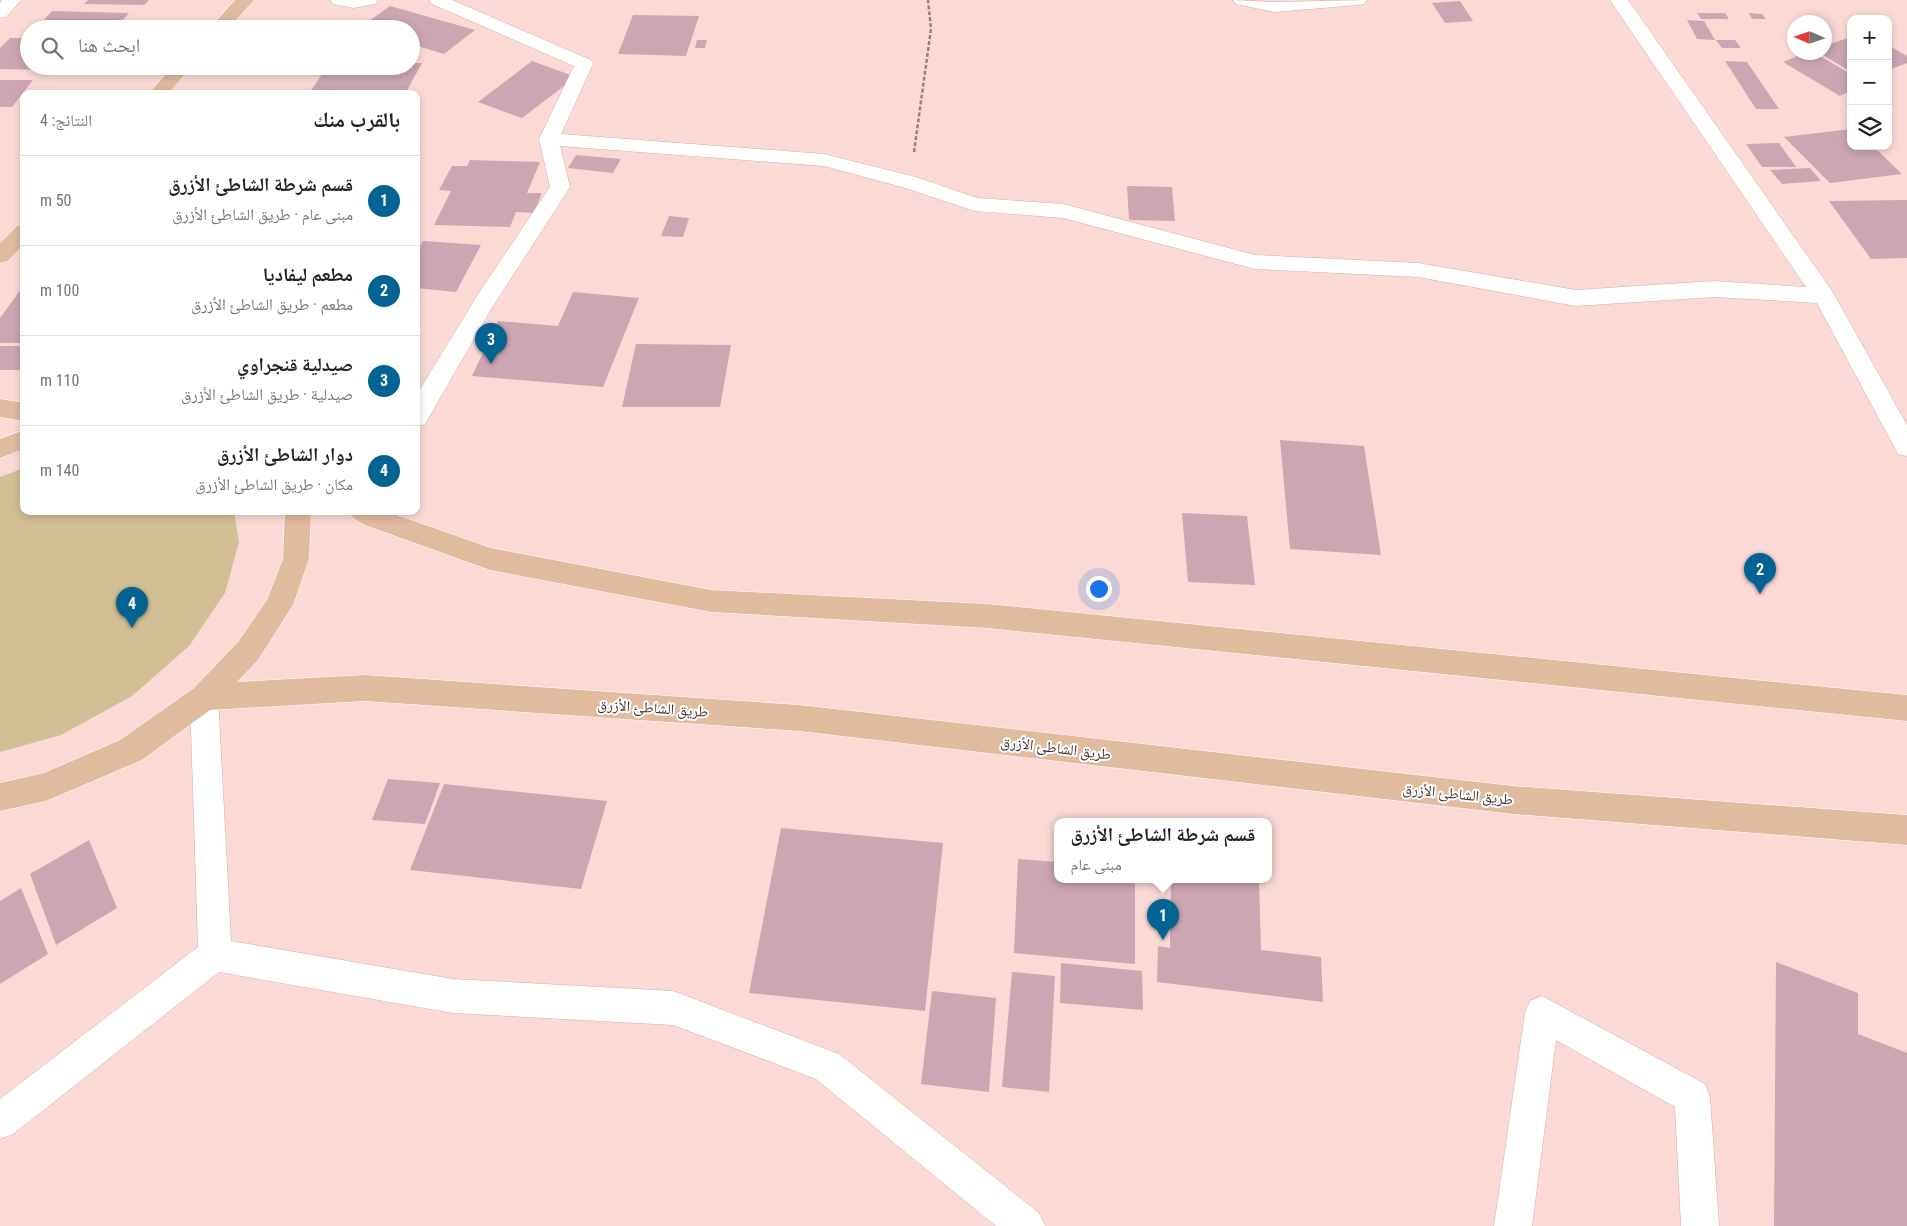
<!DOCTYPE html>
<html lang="ar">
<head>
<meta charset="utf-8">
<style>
	body { margin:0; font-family:"Roboto Condensed","Noto Naskh Arabic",sans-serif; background:#f2f2f2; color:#202124; direction:rtl }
	.controls { position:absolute; right:15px; top:15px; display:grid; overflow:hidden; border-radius:10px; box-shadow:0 2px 8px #0003 }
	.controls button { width:45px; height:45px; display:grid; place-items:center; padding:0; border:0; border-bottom:1px solid #e0e0e0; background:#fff; color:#202124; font:25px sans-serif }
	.compass { position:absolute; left:1787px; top:15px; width:45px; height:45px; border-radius:50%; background:#fff; box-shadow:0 2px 8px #0003; rotate:273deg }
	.you { position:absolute; left:1098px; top:588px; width:18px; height:18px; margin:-12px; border:4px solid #fff; border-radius:50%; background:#1a73e8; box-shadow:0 0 0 8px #1a73e833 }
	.badge { display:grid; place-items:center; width:32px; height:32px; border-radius:50%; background:#036493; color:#fff; font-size:16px; font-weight:700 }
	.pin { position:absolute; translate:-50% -41px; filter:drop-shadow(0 1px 2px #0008) }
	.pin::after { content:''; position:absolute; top:26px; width:18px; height:15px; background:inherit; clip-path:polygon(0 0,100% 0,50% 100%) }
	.popup { position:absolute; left:1054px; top:818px; width:218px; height:65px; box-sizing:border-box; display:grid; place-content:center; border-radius:10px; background:#fff; filter:drop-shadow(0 1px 4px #0005); font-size:16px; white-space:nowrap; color:#757577 }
	.popup b { font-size:19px; color:#202124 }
	.popup::after { content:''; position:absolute; left:50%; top:100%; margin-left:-10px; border:10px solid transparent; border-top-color:#fff }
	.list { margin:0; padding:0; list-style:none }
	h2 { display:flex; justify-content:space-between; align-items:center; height:65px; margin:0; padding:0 20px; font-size:21px }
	h2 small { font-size:16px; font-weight:400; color:#757577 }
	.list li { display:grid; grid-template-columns:32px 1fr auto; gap:15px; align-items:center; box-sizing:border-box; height:90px; padding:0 20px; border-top:1px solid #e0e0e0 }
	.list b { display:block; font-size:19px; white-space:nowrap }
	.list p { margin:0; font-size:16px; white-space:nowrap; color:#757577 }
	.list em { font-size:16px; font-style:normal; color:#757577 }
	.icon { flex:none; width:28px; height:28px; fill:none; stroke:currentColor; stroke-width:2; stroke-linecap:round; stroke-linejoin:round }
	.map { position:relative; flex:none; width:1907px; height:1226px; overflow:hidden; direction:ltr }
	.search { position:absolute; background:#fff; box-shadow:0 2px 8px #0003; left:20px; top:20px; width:400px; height:55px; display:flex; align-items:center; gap:12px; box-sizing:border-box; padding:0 18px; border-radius:28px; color:#757577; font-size:19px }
	.panel { position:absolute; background:#fff; box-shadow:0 2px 8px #0003; left:20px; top:90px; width:400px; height:425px; border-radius:10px; direction:rtl }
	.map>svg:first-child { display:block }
	.green { fill:#d2bf95 }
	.building { fill:#cca6b2 }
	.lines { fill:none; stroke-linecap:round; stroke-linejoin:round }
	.minor-casing { stroke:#d4aea8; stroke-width:1 }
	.major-casing { stroke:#fff; stroke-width:1 }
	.path { stroke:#98817d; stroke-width:2.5; stroke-dasharray:4 2; stroke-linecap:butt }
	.minor { fill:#fff; fill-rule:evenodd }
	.major { fill:#e1bb9e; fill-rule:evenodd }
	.labels { text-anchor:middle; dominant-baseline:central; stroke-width:4; stroke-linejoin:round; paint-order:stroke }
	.street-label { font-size:15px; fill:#423330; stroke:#fff }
</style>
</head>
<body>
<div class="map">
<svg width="1907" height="1226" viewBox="0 0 1907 1226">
	<rect width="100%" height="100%" fill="#fbdad5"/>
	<path class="green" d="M24,468v43h210l5,31 -14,51 -36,53 -57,50 -71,39 -61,17v-275z"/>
	<path class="building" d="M88,0h61l-5,5 -60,-1z
		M1460,1l13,20 -28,2 -13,-20z
		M390,6l85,24 -31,24 -33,-10v-15h-53z
		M52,11l77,2 -14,16h-79z
		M1697,13h28l4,6h-28z
		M1749,13l13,1 4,5h-14z
		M633,15l66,1 -13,40 -68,-2z
		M1687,20l17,1 11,19 -18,-1z
		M1851,37v35l-33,-20h6v-6z
		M10,38h19v28h25l-3,4 -51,-1v-21z
		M697,40h10l-2,8h-10z
		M1716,40h19l6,8h-19z
		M1888,45l19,11v7l-19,7z
		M1807,52h6l38,22v17l-11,5 -57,-34z
		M532,61l44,16 -54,41 -44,-16z
		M1725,61l22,1 32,47h-23z
		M411,63h11l-17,31h-96l18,-28h84z
		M79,66h34l-5,6 -33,-1z
		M0,80h33l-21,27h-12z
		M49,90l33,2v2h-37z
		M1851,129v17h22l29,28 -72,9 -46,-46z
		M1779,143l17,24h-34l-16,-23z
		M576,155l45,4 -8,14 -45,-5z
		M470,160l70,2 -13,31h15l-8,20 -18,-1 -6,15 -76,-2 17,-34 -12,-1 13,-24h15z
		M1810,168l11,13 -39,3 -12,-14z
		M1127,186l45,1 3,34 -46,-1z
		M1907,200v58l-36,1 -42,-58z
		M669,216l20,2 -6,19 -22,-1z
		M423,241l58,4 -25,47 -40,-4v-35z
		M24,285v58h-24v-25z
		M573,292l66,6 -36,89 -131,-11 26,-55 60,5z
		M636,344l95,1 -11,62h-98z
		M0,346h24l-1,24h-23z
		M1280,440l84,6 17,109 -91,-6z
		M1182,513l65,3 8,69 -67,-3z
		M388,779l52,4 -15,41 -53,-4z
		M444,784l163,17 -26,88 -171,-19z
		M781,828l162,15 -18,168 -176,-18z
		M89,840l28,68 -61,37 -26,-71z
		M1018,859l40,3v17h77v85l-121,-11z
		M1171,879h88l2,71 60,7 2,45 -166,-20 1,-36 12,2z
		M21,888l27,66 -48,30v-83z
		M1776,962l82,31v41l49,19v173h-133z
		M1061,963l81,8 1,39 -83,-7z
		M1012,972l43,4 -6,116 -47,-5z
		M932,991l64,7 -7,94 -68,-8z"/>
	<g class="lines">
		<g class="minor-casing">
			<path id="minor" d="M2,0h19l-15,17 -6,1v-15z
				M330,0h48l-3,4 -22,4 -20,-4z
				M429,0h23l139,60 2,4 -32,70 263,20 92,23 61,21 86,6 192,51 163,8 158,27 138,-9 92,6 -196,-287h18l204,291 75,134v31l-9,-2 -81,-151 -103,-6 -138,9 -158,-29 -163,-8 -192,-51 -88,-7 -73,-24 -78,-21 -264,-20 10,41 -77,119 -68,118 -9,3v-31l61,-100 73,-109 -11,-48 35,-73 -142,-62z
				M1233,0l41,2 93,-2 -3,4 -6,1 -84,7 -38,-8z
				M204,684l10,4 4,9 13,244 222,38 220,12 166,63 200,159 6,13h-49l-180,-147 -143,-54 -220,-12 -234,-41 -206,162 -13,5v-40l198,-152 -8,-250 4,-9z
				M1542,996l163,88 5,13 9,129h-38l-6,-119 -119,-67 -24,186h-38l31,-213 5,-12z"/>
		</g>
		<g class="major-casing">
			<path id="major" d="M235,0h19l-26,29h-19z
				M173,66h19l-24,28h-20z
				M24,224v20l-16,17 -8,2v-20l17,-17z
				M0,399l24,4v18l-24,-4z
				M24,430v19l-24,9v-19z
				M285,511h26l-2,48 -16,46 -35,55 -21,22 128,-7 434,30 714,81 394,29v30l-394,-31 -714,-83 -434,-30 -155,9 -68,50 -96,41 -46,10v-28l44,-10 76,-33 74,-52 44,-46 29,-42 16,-41z
				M349,511h36l106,37 220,42 276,14 920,91v26l-920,-93 -276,-16 -221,-42 -125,-45 -12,-7z"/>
		</g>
		<path class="path" d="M914,152l17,-123 -3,-29"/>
		<use href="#minor" class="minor"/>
		<use href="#major" class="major"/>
	</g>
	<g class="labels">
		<g class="street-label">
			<text transform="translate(653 708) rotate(4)">طريق الشاطئ الأزرق</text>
			<text transform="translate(1056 748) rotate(7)">طريق الشاطئ الأزرق</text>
			<text transform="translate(1458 794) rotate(6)">طريق الشاطئ الأزرق</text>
		</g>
	</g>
</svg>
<div class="controls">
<button>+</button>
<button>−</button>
<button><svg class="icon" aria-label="layers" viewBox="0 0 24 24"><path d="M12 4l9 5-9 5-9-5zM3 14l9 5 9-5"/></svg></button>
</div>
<svg class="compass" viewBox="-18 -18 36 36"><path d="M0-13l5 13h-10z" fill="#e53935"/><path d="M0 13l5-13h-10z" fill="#757577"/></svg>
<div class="you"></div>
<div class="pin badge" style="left:1163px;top:940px">1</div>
<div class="popup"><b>قسم شرطة الشاطئ الأزرق</b>مبنى عام</div>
<div class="pin badge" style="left:1760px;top:594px">2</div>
<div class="pin badge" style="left:491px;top:364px">3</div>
<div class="pin badge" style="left:132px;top:628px">4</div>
<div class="search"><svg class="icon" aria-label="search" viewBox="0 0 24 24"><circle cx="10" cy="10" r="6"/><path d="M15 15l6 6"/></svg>ابحث هنا</div>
<section class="panel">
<h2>بالقرب منك<small>النتائج: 4</small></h2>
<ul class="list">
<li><span class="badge">1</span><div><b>قسم شرطة الشاطئ الأزرق</b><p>مبنى عام · طريق الشاطئ الأزرق</p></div><em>50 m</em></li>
<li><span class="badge">2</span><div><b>مطعم ليفاديا</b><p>مطعم · طريق الشاطئ الأزرق</p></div><em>100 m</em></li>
<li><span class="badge">3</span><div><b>صيدلية قنجراوي</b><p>صيدلية · طريق الشاطئ الأزرق</p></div><em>110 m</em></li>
<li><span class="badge">4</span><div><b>دوار الشاطئ الأزرق</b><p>مكان · طريق الشاطئ الأزرق</p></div><em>140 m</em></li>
</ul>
</section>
</div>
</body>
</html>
